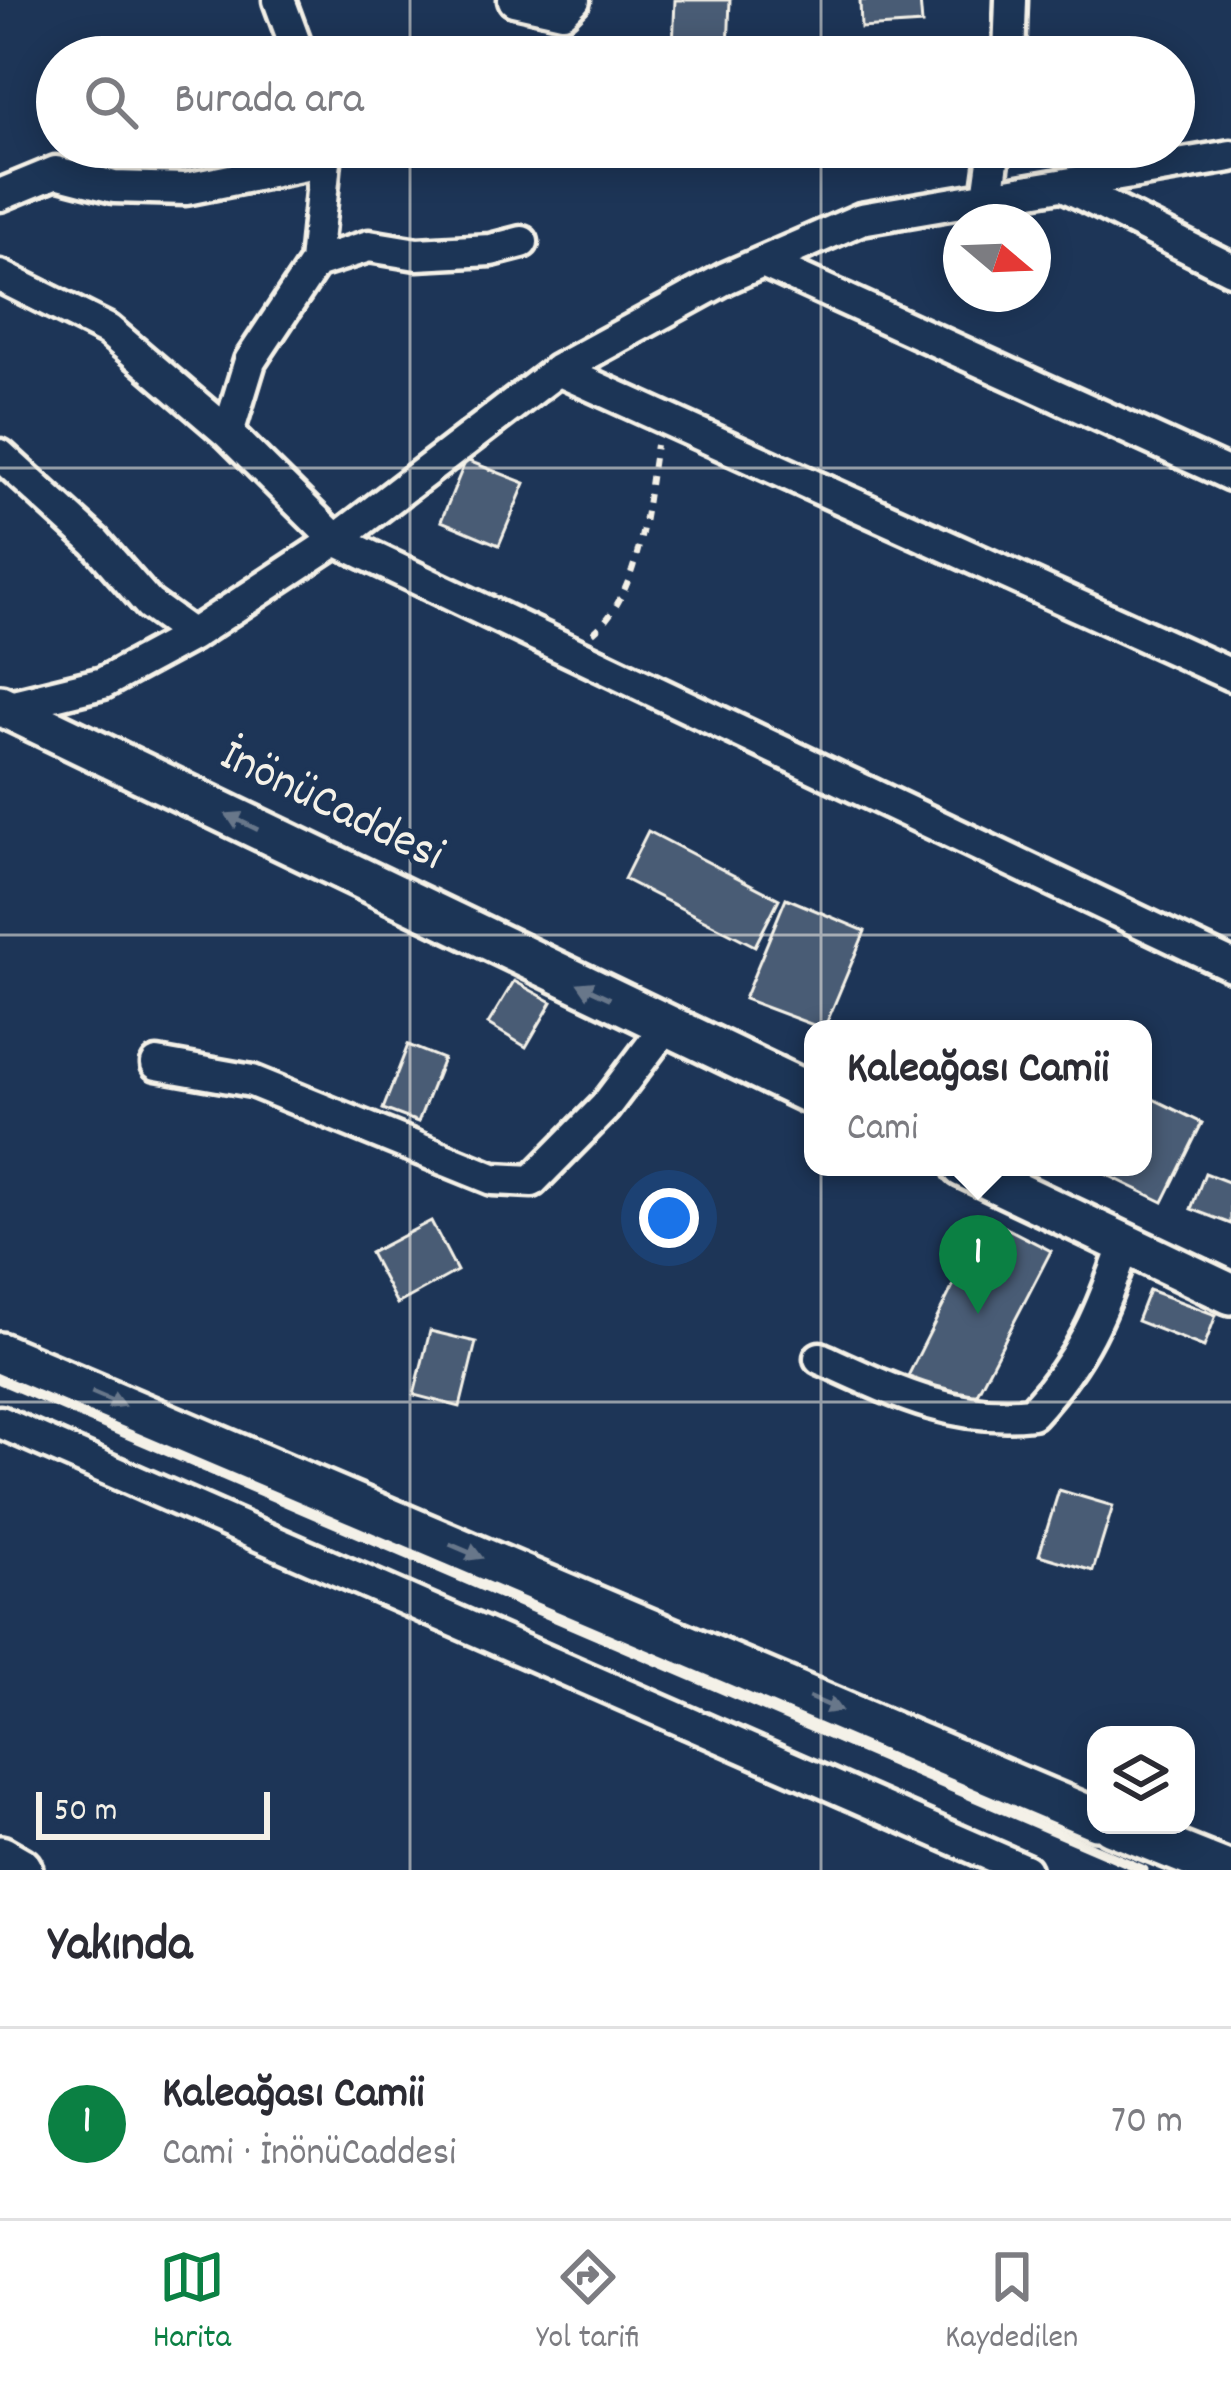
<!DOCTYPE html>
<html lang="tr">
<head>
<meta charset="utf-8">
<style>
	body { margin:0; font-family:Dekko,sans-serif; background:#f2f2f3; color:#2b2b33 }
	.controls { position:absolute; right:36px; bottom:36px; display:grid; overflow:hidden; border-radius:24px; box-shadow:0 6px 30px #0003 }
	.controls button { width:108px; height:108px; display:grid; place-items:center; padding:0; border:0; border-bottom:3px solid #e1e1e2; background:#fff; color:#2b2b33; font:60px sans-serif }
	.compass { position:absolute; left:943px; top:204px; width:108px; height:108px; border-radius:50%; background:#fff; box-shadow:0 6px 30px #0003; rotate:109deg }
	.scale { position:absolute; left:36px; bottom:30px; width:234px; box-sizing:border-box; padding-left:12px; border:6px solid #f4f1e8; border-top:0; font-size:33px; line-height:42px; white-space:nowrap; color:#f4f1e8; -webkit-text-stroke:9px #1d3557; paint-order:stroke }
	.you { position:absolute; left:669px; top:1218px; width:42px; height:42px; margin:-30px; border:9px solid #fff; border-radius:50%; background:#1a73e8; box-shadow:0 0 0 18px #1a73e833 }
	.badge { display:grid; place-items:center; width:78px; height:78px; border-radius:50%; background:#0b8043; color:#fff; font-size:39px; font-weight:700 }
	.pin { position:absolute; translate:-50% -99px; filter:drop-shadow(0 3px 6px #0008) }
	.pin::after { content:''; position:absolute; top:63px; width:42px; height:36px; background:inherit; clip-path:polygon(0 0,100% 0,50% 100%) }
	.popup { position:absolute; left:804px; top:1020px; width:348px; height:156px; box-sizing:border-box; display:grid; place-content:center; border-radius:24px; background:#fff; filter:drop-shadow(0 3px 9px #0005); font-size:39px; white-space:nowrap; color:#7c7c81 }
	.popup b { font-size:45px; color:#2b2b33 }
	.popup::after { content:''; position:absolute; left:50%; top:100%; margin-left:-24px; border:24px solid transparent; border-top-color:#fff }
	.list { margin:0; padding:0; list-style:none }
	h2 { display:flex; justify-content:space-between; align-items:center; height:156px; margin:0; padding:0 48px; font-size:51px }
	h2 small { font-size:39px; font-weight:400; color:#7c7c81 }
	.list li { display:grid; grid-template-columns:78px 1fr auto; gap:36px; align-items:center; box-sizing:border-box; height:192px; padding:0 48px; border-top:3px solid #e1e1e2 }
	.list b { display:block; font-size:45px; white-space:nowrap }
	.list p { margin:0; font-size:39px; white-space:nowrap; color:#7c7c81 }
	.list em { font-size:39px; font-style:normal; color:#7c7c81 }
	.icon { flex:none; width:66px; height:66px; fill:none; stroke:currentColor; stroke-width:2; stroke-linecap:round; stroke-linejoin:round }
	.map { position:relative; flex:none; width:1231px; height:1870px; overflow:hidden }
	.search { position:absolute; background:#fff; box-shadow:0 6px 30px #0003; left:36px; right:36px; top:36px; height:132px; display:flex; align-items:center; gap:30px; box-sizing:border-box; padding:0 42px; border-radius:66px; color:#7c7c81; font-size:45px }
	.sheet { height:348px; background:#fff }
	nav { display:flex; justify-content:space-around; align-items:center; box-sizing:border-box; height:168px; border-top:3px solid #e1e1e2; background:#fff; font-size:33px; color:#7c7c81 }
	nav a { display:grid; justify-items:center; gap:6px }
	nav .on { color:#0b8043 }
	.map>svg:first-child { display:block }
	.building { fill:#485b74; stroke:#f4f1e8; stroke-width:3 }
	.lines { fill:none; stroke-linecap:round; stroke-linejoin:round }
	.minor-casing { stroke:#f4f1e8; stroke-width:39 }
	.major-casing { stroke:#f4f1e8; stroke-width:48 }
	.highway-casing { stroke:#f4f1e8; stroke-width:54 }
	.path { stroke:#f4f1e8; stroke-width:6; stroke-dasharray:9 9; stroke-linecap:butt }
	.minor { stroke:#1d3557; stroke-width:30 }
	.major { stroke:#1d3557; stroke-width:39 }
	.highway { stroke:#1d3557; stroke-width:45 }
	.rail { stroke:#f4f1e8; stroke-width:9 }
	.oneway { fill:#68778a }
	.grid { fill:none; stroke:#f4f1e8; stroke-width:3; stroke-opacity:0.55 }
	.labels { text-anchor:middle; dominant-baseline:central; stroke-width:9; stroke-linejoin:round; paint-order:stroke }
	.street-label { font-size:48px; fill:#f4f1e8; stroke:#1d3557 }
</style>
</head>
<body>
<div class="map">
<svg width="1231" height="1870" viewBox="0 0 1231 1870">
	<rect width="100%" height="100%" fill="#1d3557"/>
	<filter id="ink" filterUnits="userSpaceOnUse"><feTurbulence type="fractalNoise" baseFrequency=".00833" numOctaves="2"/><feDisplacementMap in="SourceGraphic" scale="24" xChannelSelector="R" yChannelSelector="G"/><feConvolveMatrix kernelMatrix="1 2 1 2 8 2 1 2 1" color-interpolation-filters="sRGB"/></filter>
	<g filter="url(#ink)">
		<path class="building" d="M675,0h55l-2,50 -55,-3z
			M860,0h60l2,24 -61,4z
			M466,460l59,23 -26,62 -58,-24z
			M648,831l131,68 -24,47 -131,-67z
			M786,898l79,33 -41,98 -80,-30z
			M514,981l38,21 -26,45 -38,-23z
			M408,1045l35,14 -25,63 -35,-13z
			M1143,1094l59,29 -39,79 -72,-35h52z
			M1205,1173l26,10v41l-40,-15z
			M987,1218l64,33 -81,156 -63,-29z
			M431,1221l26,50 -60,33 -27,-51z
			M1149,1290l67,25 -12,32 -67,-26z
			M430,1331l46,11 -16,65 -46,-12z
			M1059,1490l54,16 -20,65 -54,-16z"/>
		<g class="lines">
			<g class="minor-casing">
				<path id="minor" d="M279,0l21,57
					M514,0l49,11 11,-11
					M1009,57l2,-57
					M1064,185l167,84
					M0,195l56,-23 58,15 72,2 139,-28 -10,102 -65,98 -22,72
					M988,197l7,-50
					M763,262l468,213
					M315,263l54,-17 48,8 74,-4 31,-8
					M0,276l108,54 120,103 108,107 895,425
					M558,370l673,305
					M0,455l95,87 54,62 43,31
					M5,707l98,-24 89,-48 144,-95 222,-170 168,-92 135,-59 370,-63
					M157,1064l95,17 241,98 39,2 73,-74 62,-82
					M820,1358c71,32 133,64 212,55 53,-58 67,-97 93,-169
					M0,1422l1025,448"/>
			</g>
			<g class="major-casing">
				<path id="major" d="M0,705l813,390
					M963,1167l268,127
					M0,1353l1096,466
					M1112,1825l113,45"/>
			</g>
			<g class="highway-casing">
				<path id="highway" d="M0,1859l19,11"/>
			</g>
			<path class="path" d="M593,633c49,-41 53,-129 63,-188"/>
			<use href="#minor" class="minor"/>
			<use href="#major" class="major"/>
			<use href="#highway" class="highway"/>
			<path class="rail" d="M0,1380l1144,490"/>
		</g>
		<defs><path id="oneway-solid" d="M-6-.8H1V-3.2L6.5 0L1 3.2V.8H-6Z" transform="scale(3)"/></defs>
		<g class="oneway">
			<use href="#oneway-solid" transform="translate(242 822) rotate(-154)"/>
			<use href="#oneway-solid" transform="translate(594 991) rotate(-155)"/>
			<use href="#oneway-solid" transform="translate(108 1399) rotate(23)"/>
			<use href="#oneway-solid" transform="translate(466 1551) rotate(23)"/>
			<use href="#oneway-solid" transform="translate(825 1704) rotate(23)"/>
		</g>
	</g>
	<path class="grid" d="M410,0v57M821,0v57M410,147v1723M821,147v1723M0,468h1231M0,935h1231M0,1402h1231"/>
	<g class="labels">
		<g class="street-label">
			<text transform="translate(331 808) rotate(26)">İnönüCaddesi</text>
		</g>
	</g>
</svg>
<div class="controls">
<button><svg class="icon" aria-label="layers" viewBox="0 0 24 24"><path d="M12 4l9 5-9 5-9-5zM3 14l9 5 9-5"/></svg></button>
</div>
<svg class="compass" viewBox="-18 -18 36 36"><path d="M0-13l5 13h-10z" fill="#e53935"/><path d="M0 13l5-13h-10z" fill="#7c7c81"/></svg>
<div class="scale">50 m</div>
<div class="you"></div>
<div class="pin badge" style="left:978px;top:1314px">1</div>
<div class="popup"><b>Kaleağası Camii</b>Cami</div>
<div class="search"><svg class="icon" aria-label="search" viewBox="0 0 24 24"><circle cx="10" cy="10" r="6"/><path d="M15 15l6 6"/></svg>Burada ara</div>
</div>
<section class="sheet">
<h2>Yakında<small></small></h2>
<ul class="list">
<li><span class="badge">1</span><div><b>Kaleağası Camii</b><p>Cami · İnönüCaddesi</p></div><em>70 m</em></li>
</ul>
</section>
<nav>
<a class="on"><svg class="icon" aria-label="map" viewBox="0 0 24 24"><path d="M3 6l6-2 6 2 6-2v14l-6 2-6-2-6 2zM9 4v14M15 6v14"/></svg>Harita</a>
<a><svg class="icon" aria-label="directions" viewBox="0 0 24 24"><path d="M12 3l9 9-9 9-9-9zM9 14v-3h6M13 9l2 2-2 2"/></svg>Yol tarifi</a>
<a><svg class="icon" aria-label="saved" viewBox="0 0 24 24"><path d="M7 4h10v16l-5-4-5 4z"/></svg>Kaydedilen</a>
</nav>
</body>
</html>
